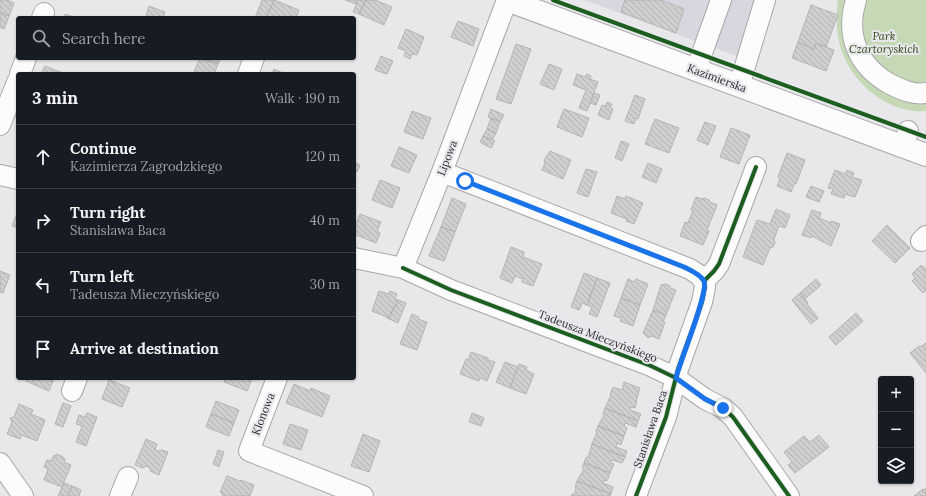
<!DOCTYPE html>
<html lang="en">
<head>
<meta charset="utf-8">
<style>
	body { margin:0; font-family:Lora,serif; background:#20242c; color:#f1f3f6 }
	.controls { position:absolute; right:12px; bottom:12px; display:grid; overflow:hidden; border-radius:4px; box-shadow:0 1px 3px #0004 }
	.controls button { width:36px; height:36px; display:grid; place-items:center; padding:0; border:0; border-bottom:1px solid #363941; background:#171b24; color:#f1f3f6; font:20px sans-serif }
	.stop { position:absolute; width:12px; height:12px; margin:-9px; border:3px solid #1a73e8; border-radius:50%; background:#fff }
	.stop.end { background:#1a73e8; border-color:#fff; box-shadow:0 1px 4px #0008 }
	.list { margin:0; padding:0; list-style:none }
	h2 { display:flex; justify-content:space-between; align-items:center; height:52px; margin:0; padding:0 16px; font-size:17px }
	h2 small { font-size:13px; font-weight:400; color:#9ea1a6 }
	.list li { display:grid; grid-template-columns:26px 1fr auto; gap:12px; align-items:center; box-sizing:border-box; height:64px; padding:0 16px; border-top:1px solid #363941 }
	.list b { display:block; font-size:15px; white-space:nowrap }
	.list p { margin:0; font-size:13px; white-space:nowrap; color:#9ea1a6 }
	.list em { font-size:13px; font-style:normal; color:#9ea1a6 }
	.icon { flex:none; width:22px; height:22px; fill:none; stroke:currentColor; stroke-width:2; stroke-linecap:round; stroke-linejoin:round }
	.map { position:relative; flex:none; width:926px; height:496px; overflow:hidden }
	.search { position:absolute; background:#171b24; box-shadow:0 1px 3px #0004; left:16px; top:16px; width:340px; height:44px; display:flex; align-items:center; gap:10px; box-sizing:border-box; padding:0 14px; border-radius:4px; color:#9ea1a6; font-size:15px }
	.panel { position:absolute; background:#171b24; box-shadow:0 1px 3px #0004; left:16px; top:72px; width:340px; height:308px; border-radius:4px }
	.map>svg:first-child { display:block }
	.built { fill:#d7d7df }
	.park { fill:#c6d9b7 }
	.building { fill:url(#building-back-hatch); stroke:#b5b4b5 }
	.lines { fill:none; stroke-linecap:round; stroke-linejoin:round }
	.minor-casing { stroke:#a8a8aa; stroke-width:22 }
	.major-casing { stroke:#a8a8aa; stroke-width:24 }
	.minor { stroke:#fcfcfc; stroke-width:20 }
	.major { stroke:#fcfcfc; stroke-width:22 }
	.cycleway-casing { stroke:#e7e7ec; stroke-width:6 }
	.cycleway { stroke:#1b5e20; stroke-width:4 }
	.route { stroke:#1a73e8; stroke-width:5 }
	.labels { text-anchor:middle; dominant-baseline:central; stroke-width:4; stroke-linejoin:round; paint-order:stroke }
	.park-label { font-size:11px; font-style:italic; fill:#314b13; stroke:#e7e7ec }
	.street-label { font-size:11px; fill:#2b2a2c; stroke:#e7e7ec }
</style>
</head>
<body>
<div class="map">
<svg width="926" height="496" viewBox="0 0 926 496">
	<defs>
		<pattern id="building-back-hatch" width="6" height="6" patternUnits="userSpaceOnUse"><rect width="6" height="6" fill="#d0cfd0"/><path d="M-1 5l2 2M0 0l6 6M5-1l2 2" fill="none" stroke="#b3b2b3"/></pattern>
	</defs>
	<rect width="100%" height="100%" fill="#e8e8eb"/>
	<path class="built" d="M584,0h174l-16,58z"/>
	<path class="park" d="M838,0h88v111c-37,3 -72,-26 -84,-59 -6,-16 -6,-36 -4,-52z"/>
	<path class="building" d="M0,0h7l7,3 -5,13 -9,-4z
		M262,0h12l-8,18h-11z
		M274,0l25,10 -3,8h-30z
		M345,0h13l-2,4z
		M358,0h8l-7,14 -6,-2z
		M366,0h9l17,7 -8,18 -25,-11z
		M625,0h36l23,9 -8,24 -55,-21z
		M811,5l27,10 -12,32 -10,-4 -2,6 -16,-7z
		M149,6l16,6 -2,6h-8l-9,-3z
		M0,12l9,4 -5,13 -4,-2z
		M65,14l11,4h-12z
		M458,21l21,8 -6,17 -22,-9z
		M406,29l18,8 -7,18 -5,-1 -2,5 -6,-3 2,-5 -8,-3z
		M798,42l16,7 2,-6 18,7 -8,21 -34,-13z
		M516,44l15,5 -20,55 -15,-5z
		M381,56l12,5 -6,13 -12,-4z
		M200,58l18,6 -4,10h-21z
		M203,58h18l-3,6z
		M549,64l13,5 -8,21 -14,-6z
		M45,66l18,7v1h-22z
		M274,69l4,2 8,3h-14z
		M577,74l8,3 2,-3 4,2 -1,3 8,3 -11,29 -8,-3 7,-18 -13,-5z
		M594,93l6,2 -4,10 -6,-2z
		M635,95l10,4 -7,20 -2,-1 -2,6 -9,-3z
		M607,102l5,2 -2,4 3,1 -4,11 -11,-5 4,-10 4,1z
		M491,109l13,6 -4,7 -12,-5z
		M564,109l25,9 -7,19 -25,-10z
		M412,111l19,7 -8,21 -19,-7z
		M491,118l9,4 -4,11 -9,-4z
		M655,119l24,9 -10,25 -24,-9z
		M705,122l11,4 -8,19 -11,-5z
		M731,128l19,7 -11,29 -19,-7z
		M487,129l9,4 -4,7 -9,-4z
		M483,136l12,5 -4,7 -11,-6z
		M621,141l8,3 -7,17 -7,-3z
		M399,147l18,8 -8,18 -18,-7z
		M550,151l21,9 -8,19 -21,-9 3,-7 -1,-3z
		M787,153l18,7 -9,24h-2l-3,8 -14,-6 3,-8 -2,-1z
		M354,162l6,3 -3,7 -3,-2z
		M648,163l14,6 -6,14 -14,-6z
		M586,169l11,3 -9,25 -11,-4z
		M835,170l10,4 2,-4 7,3 -2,4 10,3 -7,17 -10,-3 -1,4 -13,-4 2,-5 -5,-1z
		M380,180l20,8 -8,20 -20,-8z
		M811,186l13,5 -5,11 -13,-5z
		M617,196l8,3 1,-3 17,7 -9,21 -8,-3 1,-2 -16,-6z
		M696,197l6,2 2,-1 5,2 1,2 7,3 -10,25 2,1 -6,14 -23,-9 5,-14 3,1 5,-13h-2z
		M452,198l14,6 -11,28 -14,-5z
		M776,209l14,6 -5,13 -6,-2 -5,13 1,4 -2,4 -3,1 -7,17 -20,-8 14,-37 13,4z
		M812,210l9,3 -2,5 12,5v-2l9,3 -9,22 -19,-10 -1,2 -9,-3z
		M18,211v17l-6,-2z
		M360,214l21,8 -4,9 3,2 -4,10 -22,-9v-5z
		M887,225l23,23 -15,15 -23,-22z
		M441,227l14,5 -11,29 -15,-5z
		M511,247l13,5 -1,5 19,7 -9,22 -11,-4 1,-3 -8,-3 -3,7 -12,-5z
		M921,265l5,4v21l-3,3 -11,-12 3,-3 -3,-4z
		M0,271l10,4 -7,18 -3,-1z
		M584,273l13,5 -10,27 -5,-2 -3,7 -8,-3z
		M597,278l13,5 -13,34 -8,-3 3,-7 -5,-2z
		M628,279l7,3 1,-3 12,5 -8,21 -19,-7z
		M816,279l5,6 -16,14 -5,-6z
		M665,284l5,2v2l6,2 -10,25 -13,-5 8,-25z
		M379,291l10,3 1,-3 7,3 -2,5 3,1 -3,7h-1l-5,11 -17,-7z
		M800,293l8,10 -1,1 11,14 -7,6 -19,-24z
		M621,298l19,7 -7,21 -13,-5 1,-3 -7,-2z
		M398,300l8,3 -8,20 -11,-5 1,-1 1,1 5,-11h1z
		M653,310l13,5 -3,7h2l-6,17 -7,-3 -4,2 -5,-5z
		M856,313l7,8 -27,24 -7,-8z
		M412,314l7,3 -1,2 9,3 -10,28 -17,-6z
		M926,343v30l-16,-20 9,-7h3z
		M471,352l17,6v2l7,2 -8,19 -7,-3 -1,3 -19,-7 6,-15 2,1z
		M505,362l13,5 -8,21 -14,-6z
		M519,364l8,3 -1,3 8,4 -8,20 -16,-6z
		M27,378h27l-5,13 -23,-10z
		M225,378h25l2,1 -5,12 -23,-9z
		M109,380l21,8 -8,19 -20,-8z
		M624,382l16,6 -4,13h1l-2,7 -4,-1 -1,3 11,4 -3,7 -33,-13 6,-13h-1l3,-8 9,3z
		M294,384l16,7 1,-3 19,8 -8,21 -36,-14z
		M216,401l23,9 -5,13 -23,-9z
		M63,403l8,3 -8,21 -8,-3z
		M19,404l14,6 -2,4 14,6 -8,21 -16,-6 -1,4 -13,-5 5,-12 -2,-4 4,-1z
		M605,408l33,13 -2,6 -11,-4 -1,3 3,2 -3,8 -26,-10 6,-11 -1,-1z
		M87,413l10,4 -11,29 -10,-4 6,-16 -6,-2 3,-9 6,2z
		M472,413l12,5 -3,8 -12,-4z
		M211,414l23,9 -5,13 -23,-9z
		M290,424l18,6 -7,20 -18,-6z
		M598,426l26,10 -3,9 -4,-2 -1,4 11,4 -2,6 -33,-13 5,-12h-1z
		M363,434l17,7 -11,31 -18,-6z
		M819,435l10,12 -34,26 -7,-8 4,-3 -8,-10 20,-16 6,6z
		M146,439l11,5 -2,6 3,1 4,-1 6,2 -9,23 -9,-4 1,-2 -5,-3 -3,2 -8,-3z
		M592,444l33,13 -3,6 -10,-3 -2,3 4,1 -4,9 -26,-10 2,-6 2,1z
		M218,450l6,2 -5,15 -6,-3z
		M57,454l6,3v1l2,1 -1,3 7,3 -9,22 -18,-7 4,-11 -4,-2 3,-7 4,1 3,-6 2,1z
		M584,463l26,10 -3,8 -3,-1 -1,3 10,4 -2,7 -34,-13 7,-12 -2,-1z
		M227,476l13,5 1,-1 13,5 -4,11h-28l1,-2 -3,-2z
		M577,481l34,13 -1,2h-39l1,-2 2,1 2,-7 -1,-1z
		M64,483l8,3 -4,10h-10z
		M72,486l9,4 -2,6h-11z
		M926,488v8h-12l9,-7 1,1z"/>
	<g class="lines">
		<g class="minor-casing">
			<path id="minor" d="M856,0c-11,36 2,66 34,84 12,6 23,11 36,9
				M42,18l2,-5
				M696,70l25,-70
				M20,74l6,-16
				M248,74l6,-16
				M739,86l26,-86
				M0,125l18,-45
				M904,146l4,-15
				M442,172l248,97 9,6 5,6
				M0,175l18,4
				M921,241l5,-5
				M354,258l49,10 39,-96 65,-172
				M403,268l48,22 200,76 25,12 29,21 18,9 10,9 56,79
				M277,378l-28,73 114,45
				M72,391l5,-13
				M0,463l23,33
				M120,496l8,-19
				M636,496l30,-79 12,-48 24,-67 3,-15 -1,-6 10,-10 5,-7 37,-97"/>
		</g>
		<g class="major-casing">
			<path id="major" d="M507,0l419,155"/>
		</g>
		<use href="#minor" class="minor"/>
		<use href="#major" class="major"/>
		<g class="cycleway-casing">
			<path id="cycleway" d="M553,0l373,137
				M403,268l48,22 200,76 25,12 29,21 18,9 10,9 56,79
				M636,496l30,-79 12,-48 24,-67 3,-15 -1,-6 10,-10 5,-7 37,-97"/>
		</g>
		<use href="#cycleway" class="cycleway"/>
	</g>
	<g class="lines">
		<path class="route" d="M465,181l219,86c6,3 16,7 20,14 5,11 -24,80 -28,97l29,21 18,9"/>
	</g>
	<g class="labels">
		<g class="park-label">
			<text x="884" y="36">Park<tspan x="884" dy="13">Czartoryskich</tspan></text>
		</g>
		<g class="street-label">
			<text transform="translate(717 78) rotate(20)">Kazimierska</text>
			<text transform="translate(447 158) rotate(-69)">Lipowa</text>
			<text transform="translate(598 336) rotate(21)">Tadeusza Mieczyńskiego</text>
			<text transform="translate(263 414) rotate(-69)">Klonowa</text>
			<text transform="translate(650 429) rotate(-71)">Stanisława Baca</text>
		</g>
	</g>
</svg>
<div class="controls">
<button>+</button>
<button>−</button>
<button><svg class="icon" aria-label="layers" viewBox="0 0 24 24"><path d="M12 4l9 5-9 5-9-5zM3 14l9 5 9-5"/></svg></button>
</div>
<div class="stop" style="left:465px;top:181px"></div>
<div class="stop end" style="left:723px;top:408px"></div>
<div class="search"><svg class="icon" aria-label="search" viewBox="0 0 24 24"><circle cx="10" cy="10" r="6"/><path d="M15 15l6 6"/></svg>Search here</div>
<section class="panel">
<h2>3 min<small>Walk · 190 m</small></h2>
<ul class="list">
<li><svg class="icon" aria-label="ahead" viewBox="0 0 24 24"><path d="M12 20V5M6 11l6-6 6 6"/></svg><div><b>Continue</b><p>Kazimierza Zagrodzkiego</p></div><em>120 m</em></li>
<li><svg class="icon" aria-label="right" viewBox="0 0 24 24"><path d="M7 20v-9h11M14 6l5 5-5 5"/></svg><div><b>Turn right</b><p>Stanisława Baca</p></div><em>40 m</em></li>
<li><svg class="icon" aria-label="left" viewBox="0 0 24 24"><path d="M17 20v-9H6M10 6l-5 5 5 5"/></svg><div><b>Turn left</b><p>Tadeusza Mieczyńskiego</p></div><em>30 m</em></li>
<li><svg class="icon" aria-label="arrive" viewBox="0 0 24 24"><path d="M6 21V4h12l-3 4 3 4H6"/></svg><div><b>Arrive at destination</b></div></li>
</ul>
</section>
</div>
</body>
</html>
